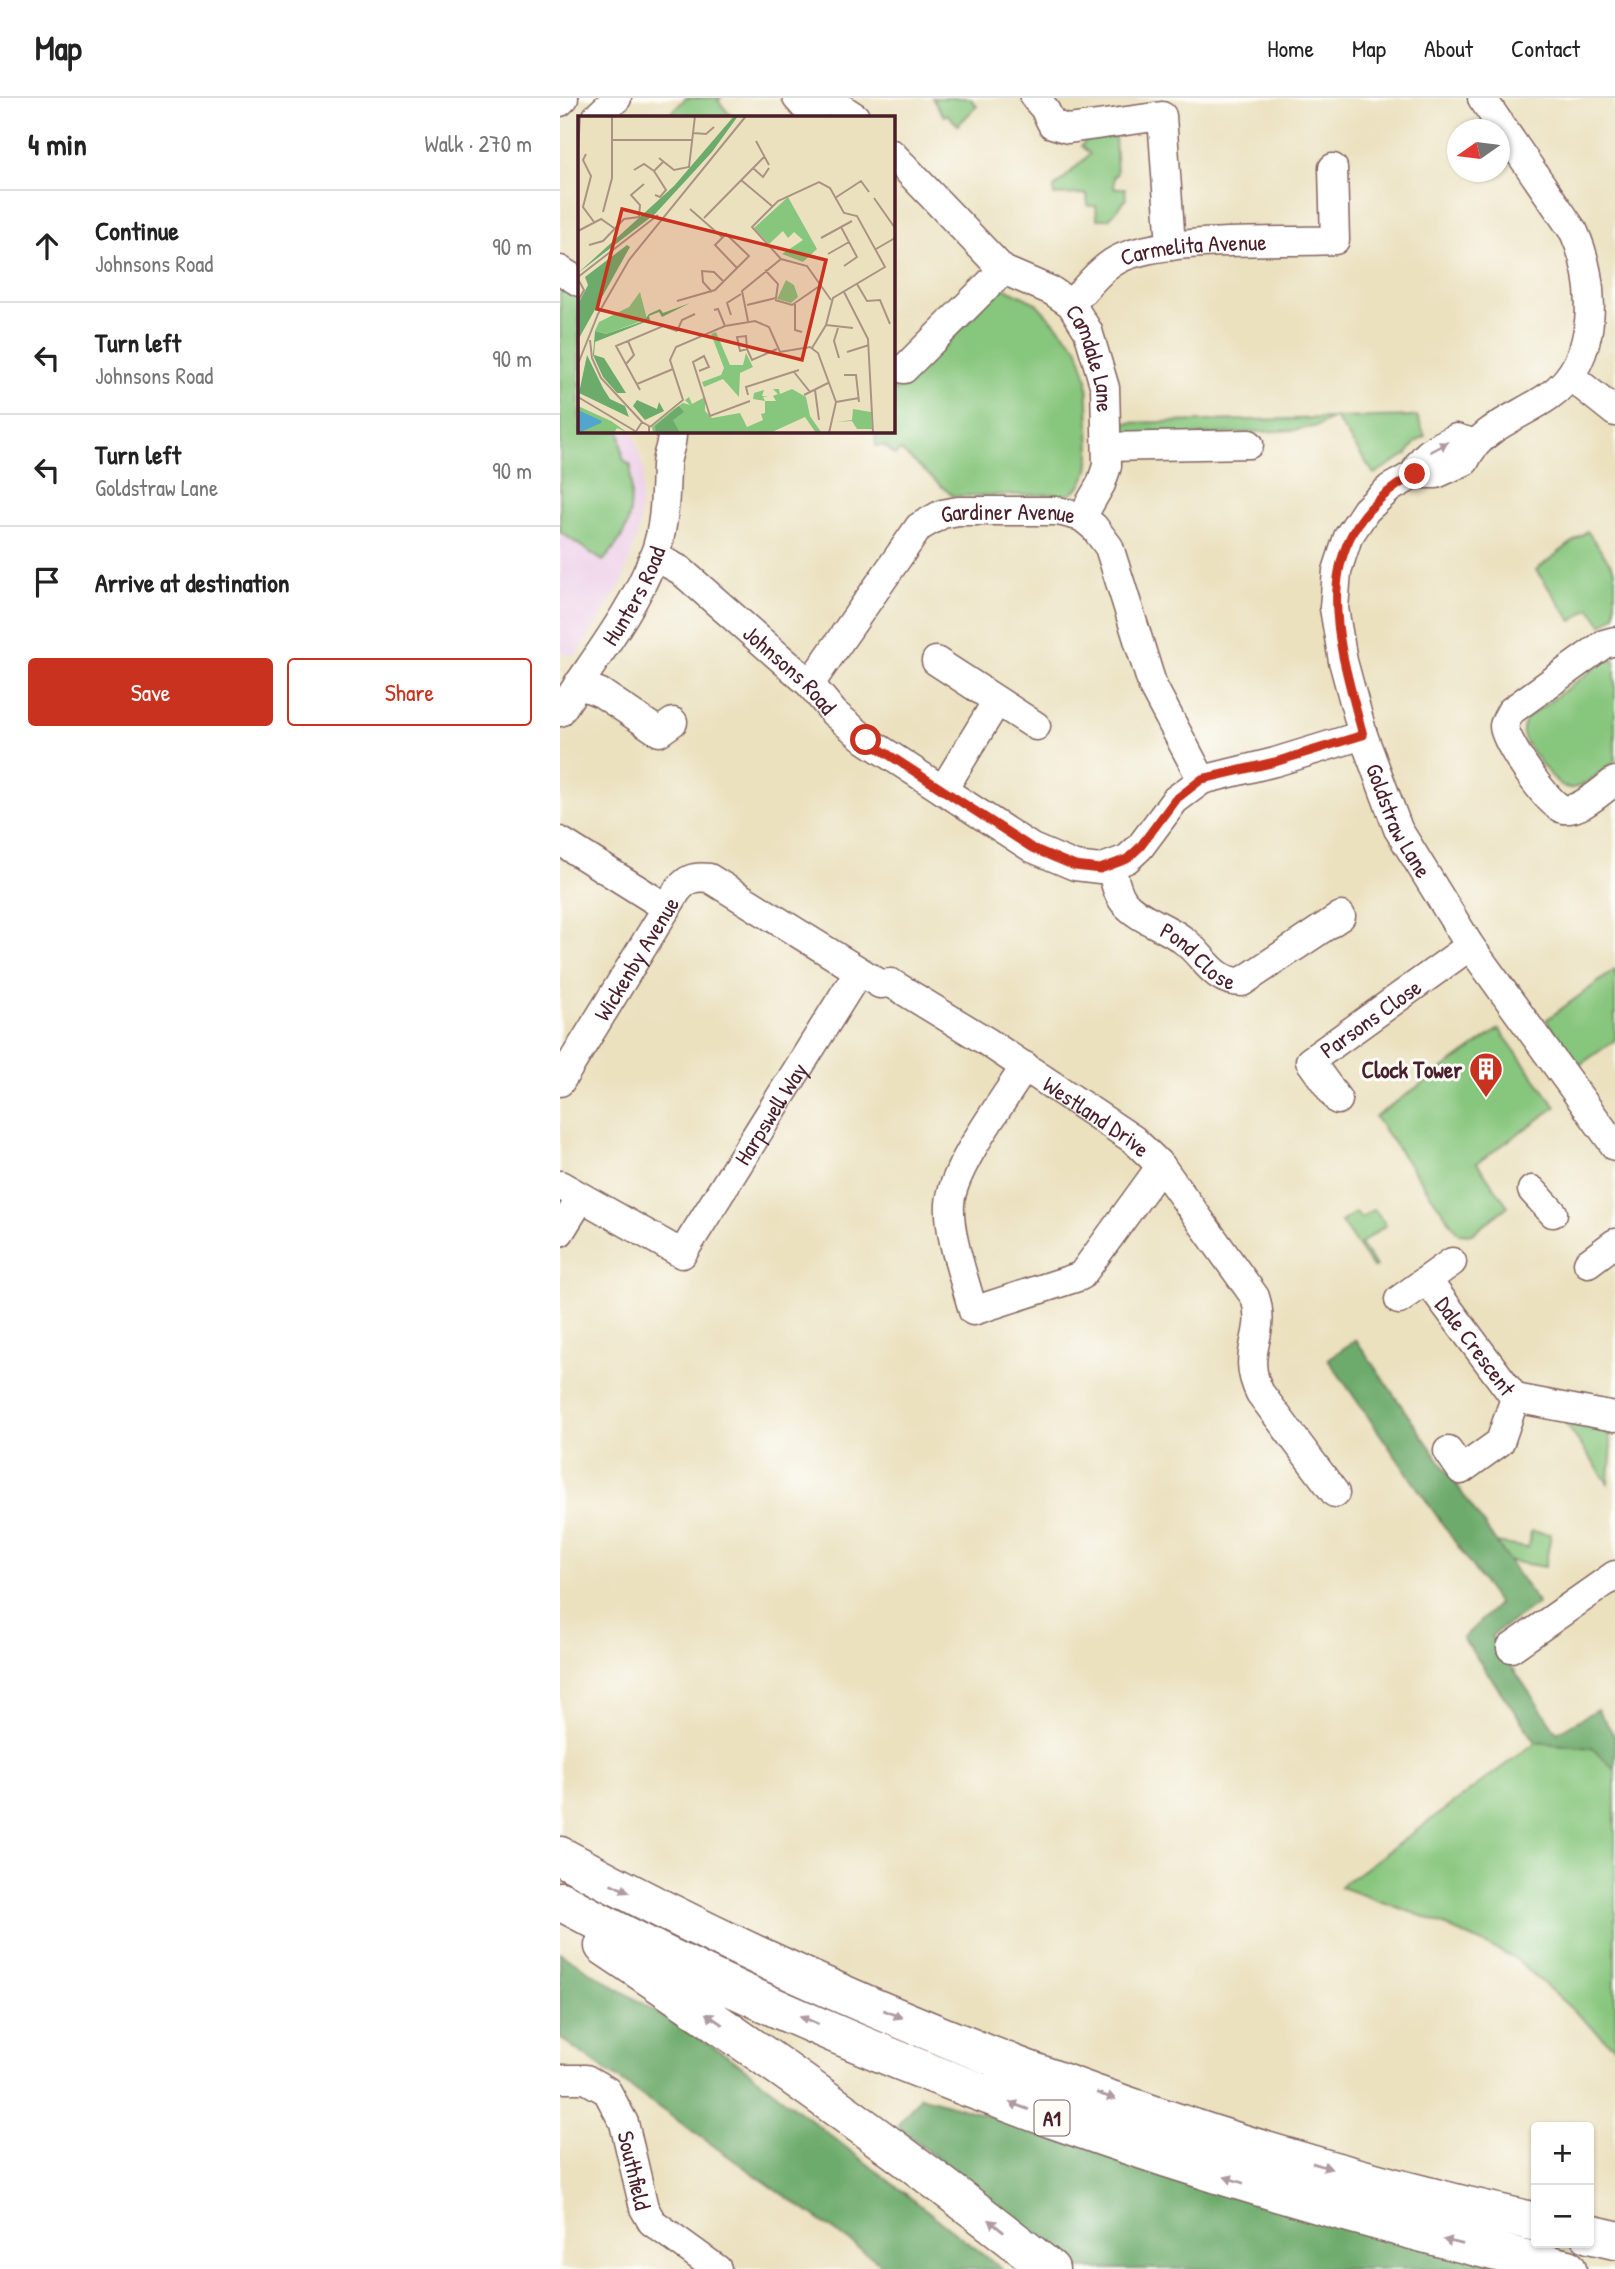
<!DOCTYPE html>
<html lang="en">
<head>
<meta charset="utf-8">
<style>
	body { margin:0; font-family:"Patrick Hand",sans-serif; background:#f6f6f6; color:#222 }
	.controls { position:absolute; right:21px; bottom:21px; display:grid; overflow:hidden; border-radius:7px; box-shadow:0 2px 5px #0004 }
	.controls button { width:63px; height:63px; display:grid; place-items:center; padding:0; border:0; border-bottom:2px solid #e0e0e0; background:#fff; color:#222; font:35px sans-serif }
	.compass { position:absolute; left:887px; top:21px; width:63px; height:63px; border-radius:50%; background:#fff; box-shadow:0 2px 5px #0004; rotate:256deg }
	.stop { position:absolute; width:21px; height:21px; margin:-16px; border:5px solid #c8321e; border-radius:50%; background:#fff }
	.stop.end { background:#c8321e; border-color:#fff; box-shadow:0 2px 7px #0008 }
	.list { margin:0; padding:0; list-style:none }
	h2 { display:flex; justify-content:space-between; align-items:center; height:91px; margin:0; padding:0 28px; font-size:30px }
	h2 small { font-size:23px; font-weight:400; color:#767676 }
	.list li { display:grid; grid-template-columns:46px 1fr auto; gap:21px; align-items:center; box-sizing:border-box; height:112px; padding:0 28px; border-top:2px solid #e0e0e0 }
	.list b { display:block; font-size:26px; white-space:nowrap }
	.list p { margin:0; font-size:23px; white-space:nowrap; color:#767676 }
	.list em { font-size:23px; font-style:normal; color:#767676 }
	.actions { display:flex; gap:14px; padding:21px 28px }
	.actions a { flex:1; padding:16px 0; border:2px solid #c8321e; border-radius:7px; text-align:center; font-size:24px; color:#c8321e }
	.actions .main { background:#c8321e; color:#fff }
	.icon { flex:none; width:38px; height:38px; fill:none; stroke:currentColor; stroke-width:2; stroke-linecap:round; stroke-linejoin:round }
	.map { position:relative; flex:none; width:1055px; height:2171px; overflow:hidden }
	header { display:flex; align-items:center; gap:42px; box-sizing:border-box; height:98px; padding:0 35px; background:#fff; border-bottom:2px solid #e0e0e0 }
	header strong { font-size:33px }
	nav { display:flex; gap:38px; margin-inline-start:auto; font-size:24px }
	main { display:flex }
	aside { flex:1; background:#fff }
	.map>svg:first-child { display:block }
	.built { fill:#edd0e9 }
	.green { fill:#87c67d; stroke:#687254; stroke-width:2 }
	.forest { fill:#6dab6c; stroke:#5c654c; stroke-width:2 }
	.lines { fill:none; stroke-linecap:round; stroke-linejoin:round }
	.minor-casing { stroke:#82635f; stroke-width:31 }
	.highway-casing { stroke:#82635f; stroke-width:41 }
	.minor { stroke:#fff; stroke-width:28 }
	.highway { stroke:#fff; stroke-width:38 }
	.oneway { fill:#ae9aa0 }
	.route { stroke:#c8321e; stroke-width:9 }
	.labels { text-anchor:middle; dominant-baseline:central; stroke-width:6; stroke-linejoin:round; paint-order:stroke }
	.shield { fill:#fdfcf7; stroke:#806168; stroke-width:2 }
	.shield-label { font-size:21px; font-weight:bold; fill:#4a1f2b }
	.street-label { font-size:23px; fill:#4a1f2b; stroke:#fdfcf7 }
	.poi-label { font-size:23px; font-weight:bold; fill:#4a1f2b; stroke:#fdfcf7; text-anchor:end }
	.inset-road { fill:none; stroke:#ab9384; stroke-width:2 }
	.view { fill:#c8321e; fill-opacity:0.15; stroke:#c8321e; stroke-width:3.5 }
	.inset-edge { fill:none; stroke:#4a1f2b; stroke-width:3.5 }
</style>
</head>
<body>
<header>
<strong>Map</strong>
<nav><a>Home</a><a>Map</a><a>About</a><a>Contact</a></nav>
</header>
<main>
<aside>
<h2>4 min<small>Walk · 270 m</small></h2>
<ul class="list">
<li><svg class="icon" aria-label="ahead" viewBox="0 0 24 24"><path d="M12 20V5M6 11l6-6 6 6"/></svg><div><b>Continue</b><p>Johnsons Road</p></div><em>90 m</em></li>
<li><svg class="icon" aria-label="left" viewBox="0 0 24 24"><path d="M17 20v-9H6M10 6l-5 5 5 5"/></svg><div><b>Turn left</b><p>Johnsons Road</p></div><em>90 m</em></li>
<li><svg class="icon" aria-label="left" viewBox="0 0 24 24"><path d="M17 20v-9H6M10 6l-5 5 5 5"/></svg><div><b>Turn left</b><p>Goldstraw Lane</p></div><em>90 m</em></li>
<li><svg class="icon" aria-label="arrive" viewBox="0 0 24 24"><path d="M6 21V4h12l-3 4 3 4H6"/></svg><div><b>Arrive at destination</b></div></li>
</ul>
<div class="actions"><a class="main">Save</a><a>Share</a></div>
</aside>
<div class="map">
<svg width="1055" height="2171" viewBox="0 0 1055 2171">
	<rect width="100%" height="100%" fill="#fdfcf7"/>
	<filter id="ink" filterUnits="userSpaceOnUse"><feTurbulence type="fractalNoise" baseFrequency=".0143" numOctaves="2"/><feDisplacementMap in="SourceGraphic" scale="14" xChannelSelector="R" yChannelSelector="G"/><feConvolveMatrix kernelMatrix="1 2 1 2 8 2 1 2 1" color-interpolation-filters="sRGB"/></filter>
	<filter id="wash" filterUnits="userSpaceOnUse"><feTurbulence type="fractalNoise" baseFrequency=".00686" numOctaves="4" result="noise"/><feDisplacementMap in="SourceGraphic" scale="28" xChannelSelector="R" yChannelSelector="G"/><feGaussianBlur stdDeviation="1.57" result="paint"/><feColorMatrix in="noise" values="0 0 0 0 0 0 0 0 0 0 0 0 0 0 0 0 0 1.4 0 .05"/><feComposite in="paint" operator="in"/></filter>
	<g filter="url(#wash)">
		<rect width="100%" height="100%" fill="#ebe1bf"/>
		<path class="built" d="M0,184l19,148 54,1 11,39 -5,59 -17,54 -44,70 -5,3 -13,-4z"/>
		<path class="green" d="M126,0h35l-3,3 14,16h-65z
			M372,0h38l7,8 -19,19 -11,-11 -3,2z
			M555,38l2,39h-3v13h11l1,11 -17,20h-12l-1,-13h-8l-1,-12 -33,1v-7l36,-34 -9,-8 6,-7z
			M0,184l19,12v136l41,1 3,28 8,7c-1,45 5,60 -28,95l-43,-29z
			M439,187l37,18 41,44 10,31 3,75 -2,17 -7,15 -10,9 -118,2 -53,-46 -5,5 -10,-9h-9l-1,-15 17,-1 1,-43 4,4 74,-72z
			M857,318l8,20 -9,6 -10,13 -32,19 -39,-57 -17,9 -22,4 -174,9v-16z
			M1027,433l28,39v45l-13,10 -12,-17 -18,13 -36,-51z
			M1046,562h9v101c-12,8 -32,29 -47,27 -12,-1 -41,-41 -45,-53 -1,-6 1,-11 3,-16z
			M1055,872v70l-37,26 -32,-46z
			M939,931l57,78 -79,56 31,43 -36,28 -14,-1 -83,-116z
			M814,1111l12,16 -26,19 16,22 -3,2 -32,-46 15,-10 5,6z
			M1006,1326l40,7c9,12 4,35 2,52z
			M971,1433l20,3 -6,33 -36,-6 -12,-18 31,5z
			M976,1644l56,6 23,21v279l-100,-90 -82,-38 -93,-33z"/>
		<path class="forest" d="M796,1242l182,263 -47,33 66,97 40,-24 18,27v33l-23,-21 -56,-6 -73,-104 35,-34 -170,-245z
			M0,1855l171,105 271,211h-113l-329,-231z
			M360,1998l598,173h-444l-177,-143z"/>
	</g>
	<g filter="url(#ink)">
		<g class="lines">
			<g class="minor-casing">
				<g id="minor">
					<path d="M237,0l16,18"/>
					<path d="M266,0l29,19"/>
					<path d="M475,0l9,10 8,16 16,5 94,-13 9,130"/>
					<path id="s1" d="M922,0l92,134c23,50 26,129 -25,164 -28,20 -70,32 -84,65l-29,13h-21l-25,14 -24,22 -18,27 -11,34 -3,37 9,53 20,74 35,94 72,117 145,200"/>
					<path d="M0,4l4,-4"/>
					<path d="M37,19l20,-19"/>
					<path id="s2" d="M332,56l111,116 49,21 19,13 17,27 17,57 2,78 -6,18 -19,33"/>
					<path d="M0,172l19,12"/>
					<path id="s3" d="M511,206c14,-15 28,-34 46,-44 44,-24 164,-17 218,-20l-2,-72"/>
					<path d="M344,271l99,-99"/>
					<path d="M1010,278l45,36"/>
					<path d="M547,349l142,-3"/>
					<path d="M855,376c6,-21 23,-27 41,-36l17,5"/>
					<path id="s4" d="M94,458l26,14 130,114 24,29 32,27 166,108 43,18 25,3 27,-10 13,-12 35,-47 27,-20 73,-18 88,-27"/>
					<path d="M1055,543l-11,3 -93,67c-2,4 -6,10 -7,15 0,14 45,81 59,83 17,3 39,-19 52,-28"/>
					<path d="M376,563l100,65"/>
					<path d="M18,586l23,9 58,39 14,-10"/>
					<path id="s5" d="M250,586l109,-157 23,-13 16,-3h100l24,6 12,10 15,20 44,140 49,93"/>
					<path id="s6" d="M0,614c32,-50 73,-100 94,-156 11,-28 11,-60 12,-90 0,-12 7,-20 6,-36"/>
					<path d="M383,692l54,-89"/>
					<path d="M0,743l107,67"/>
					<path id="s7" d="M551,768c3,12 5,26 13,36 14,17 41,24 59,38 21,15 29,42 59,42l99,-66"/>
					<path d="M465,968c-20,33 -73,102 -75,138 -2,31 15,76 23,107l108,-35 80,-110"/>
					<path id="s8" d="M0,984l117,-191c10,-12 16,-15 32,-13l171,106 11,-1 95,58 148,99 27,26 94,131c13,40 -16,54 5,96l75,100"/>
					<path id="s9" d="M778,1002l-28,-39 160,-115"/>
					<path id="s10" d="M0,1087l122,69 177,-283"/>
					<path d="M972,1092l21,23"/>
					<path d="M0,1134l21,-34"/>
					<path d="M1028,1165l27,-20"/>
					<path id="s11" d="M867,1182l88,118 100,19"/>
					<path d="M839,1202l53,-38"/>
					<path d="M888,1353l13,19 39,-28 15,-44"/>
					<path d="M951,1550l104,-73"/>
					<path id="s12" d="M0,1981h26l21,12 17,32 20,85 8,14 65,47"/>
				</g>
			</g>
			<g class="highway-casing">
				<path id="highway" d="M0,1758c305,165 638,291 976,366
					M0,1803c315,171 659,286 1007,368
					M44,1848c152,102 302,208 446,323
					M1029,2136l26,6"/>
			</g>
			<use href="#minor" class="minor"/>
			<use href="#highway" class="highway"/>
		</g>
		<defs><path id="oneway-solid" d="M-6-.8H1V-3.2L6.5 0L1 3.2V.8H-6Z" transform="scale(1.75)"/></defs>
		<g class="oneway">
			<use href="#oneway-solid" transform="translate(879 349) rotate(-29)"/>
			<use href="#oneway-solid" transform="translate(60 1790) rotate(26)"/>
			<use href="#oneway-solid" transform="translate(333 1916) rotate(23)"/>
			<use href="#oneway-solid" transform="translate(154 1921) rotate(-146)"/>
			<use href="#oneway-solid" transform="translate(249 1922) rotate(-156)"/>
			<use href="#oneway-solid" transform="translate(546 1998) rotate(19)"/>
			<use href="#oneway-solid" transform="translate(459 2008) rotate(-160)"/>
			<use href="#oneway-solid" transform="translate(762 2068) rotate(17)"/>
			<use href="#oneway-solid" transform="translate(674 2082) rotate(-162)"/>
			<use href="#oneway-solid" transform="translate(436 2128) rotate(-141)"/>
			<use href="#oneway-solid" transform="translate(893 2144) rotate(-167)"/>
		</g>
	</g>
	<g class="lines" filter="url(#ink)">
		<path class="route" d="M306,642l166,108 43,18 25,3 27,-10 13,-12 35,-47 27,-21 73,-17 88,-27c-28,-103 -59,-198 52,-261"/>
	</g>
	<defs>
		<g id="building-pin" transform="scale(1.75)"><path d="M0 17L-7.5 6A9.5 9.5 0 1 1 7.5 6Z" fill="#c8321e" stroke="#fdfcf7"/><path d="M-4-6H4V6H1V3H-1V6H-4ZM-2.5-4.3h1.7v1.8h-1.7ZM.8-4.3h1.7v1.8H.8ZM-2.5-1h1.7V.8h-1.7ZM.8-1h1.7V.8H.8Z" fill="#fff"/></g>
	</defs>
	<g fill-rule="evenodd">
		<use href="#building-pin" x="926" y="971"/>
	</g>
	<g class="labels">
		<rect class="shield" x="474.5" y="2002.5" width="35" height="35" rx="5"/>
		<g class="shield-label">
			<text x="492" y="2020">A1</text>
		</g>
		<g class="street-label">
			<text stroke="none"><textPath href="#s3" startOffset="142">Carmelita Avenue</textPath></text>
			<text stroke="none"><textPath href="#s2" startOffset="296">Camdale Lane</textPath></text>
			<text stroke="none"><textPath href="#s5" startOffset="284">Gardiner Avenue</textPath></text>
			<text stroke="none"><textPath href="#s6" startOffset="138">Hunters Road</textPath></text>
			<text stroke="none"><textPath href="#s4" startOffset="178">Johnsons Road</textPath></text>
			<text stroke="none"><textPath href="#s1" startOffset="892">Goldstraw Lane</textPath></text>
			<text stroke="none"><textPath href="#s7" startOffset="131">Pond Close</textPath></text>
			<text stroke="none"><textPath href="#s8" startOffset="145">Wickenby Avenue</textPath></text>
			<text stroke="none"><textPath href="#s9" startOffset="122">Parsons Close</textPath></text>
			<text stroke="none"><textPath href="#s10" startOffset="306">Harpswell Way</textPath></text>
			<text stroke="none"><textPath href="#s8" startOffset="718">Westland Drive</textPath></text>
			<text stroke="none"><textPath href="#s11" startOffset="82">Dale Crescent</textPath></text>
			<text stroke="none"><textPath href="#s12" startOffset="135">Southfield</textPath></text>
		</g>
		<g class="poi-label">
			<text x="902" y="971">Clock Tower</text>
		</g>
	</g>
	<g transform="translate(18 18)">
		<rect width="317" height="317" fill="#ebe1bf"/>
		<path d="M210,81l29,52 -14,13 -21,-8 21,-14 -9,-8 -6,6 -5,-7 -14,13 -15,-16zM208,164l8,5 4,12 -7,6 -14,-4zM62,176l7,27 -41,15 -11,-3 4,-9 30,-15zM138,216l14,33h13l3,-12 7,14 -13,6 -1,24 -16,-18 -19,8 -2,-5 19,-7 3,-7 -13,-34zM195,273h6l1,5 12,-5 14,8 4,19 11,16 -5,1 -11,-16 -35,16h-117l-1,-6 22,-18 9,-6 7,2 -5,-5 4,-3 3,7 13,-7v14l7,7 28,-5 7,14 16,-7 -2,-6 4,-1v-12l-12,-2 1,-6 10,-3 -2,6h6l-5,1 2,4h11l-3,-5 5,-2zM0,290l33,15 17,12 -11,-5 -3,5h-36zM275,293l18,3 1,17h-15l-5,-8 -16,1 16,-2z" fill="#87c67d"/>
		<path d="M156,0h4l-26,36 -57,62 -77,59 96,-87zM49,129l3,2 -52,93v-36l10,-19 -3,-8zM112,187l-28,14 -3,-5 -10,4 1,4 -55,22 -1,13 10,3 22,35h-9l-14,-16 -10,-22 2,-24 11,3 38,-13 5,-7 11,-5 3,4zM9,239l16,33 7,11 15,7 4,11 -50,-24zM59,284l20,9 2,-7 5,9 -19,9 -12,-14zM101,290l5,6 -11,8 7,13h-24l-1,-7z" fill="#6dab6c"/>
		<path d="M0,294l24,11 -1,2 -23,10z" fill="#52a5cd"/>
		<path class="inset-road" d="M115,17l13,1 8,-7M35,24h79M178,25l13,24M0,36l2,-36M8,38l-3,6 8,16 -8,31 11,15M81,42l15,12 15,-3 6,-51M175,52l10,9 6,-9M56,54l10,-6 10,7 9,-9M76,55l12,19 -6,7 -5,-2M163,64l31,26M257,82l26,-17 8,11M296,82l21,30M112,93l32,28M25,96l9,-34v-62M126,102l61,-62M263,111l16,30 -13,9M0,115l23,-12 13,9M243,122l31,-17M11,129l14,-4 21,-22 15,-2 1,-12 -9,-10 13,-11M298,133l19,-11M250,138l21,-12M0,161l80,-62M0,163l6,11 -6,11M279,168l10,17 13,-1 10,24M134,176l-9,-10 -1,-11 12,1 10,10M266,176l24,47 5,94M197,184l17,5 29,-20M99,185l38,-11 34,-34 -23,-22 -11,11 22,23M217,188v26l7,2M169,189l29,-7 2,-14 -13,-14M136,194l4,-1 7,17M153,199l-4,-12 14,-9M170,205l-6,-30 39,-32M248,209l27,3M260,212l-4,13 5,17M99,215l5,-11 13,-6M12,224l2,18 9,20 41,44M234,232l14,-23 7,-27 52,-31 -28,-51 -13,-3 -14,-25 -11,-6 -41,19 -26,26 29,32 26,7 24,34M169,233l-1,-13 -9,1 3,14 7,-2 5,11 25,-11M269,236l22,-7M0,248l20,-50 31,-54 117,-144M48,248l8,-9 -6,-14M121,255l10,-4 -5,-11 -11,6 17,54 40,-15M216,256l16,20M266,259h12l3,27M59,268l36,-15M62,274l-24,-44 47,-20 14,5M237,274l4,30M170,279l-2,-8 53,-17M226,279l24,-12M0,281l57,34M258,286l23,-4M72,311l33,-27 -13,-40 6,-13 49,-21 30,-5 14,6 11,25 30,-5 8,6 18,49 -7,31M57,317l7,-11 7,4v7"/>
		<path class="view" d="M44,93l204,51 -24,100 -205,-51z"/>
		<rect width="317" height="317" class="inset-edge"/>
	</g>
</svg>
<div class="controls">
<button>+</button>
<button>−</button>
</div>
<svg class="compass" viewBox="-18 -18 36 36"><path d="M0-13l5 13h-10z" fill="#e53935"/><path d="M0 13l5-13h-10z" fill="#767676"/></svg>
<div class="stop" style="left:306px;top:642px"></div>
<div class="stop end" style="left:855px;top:376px"></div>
</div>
</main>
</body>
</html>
